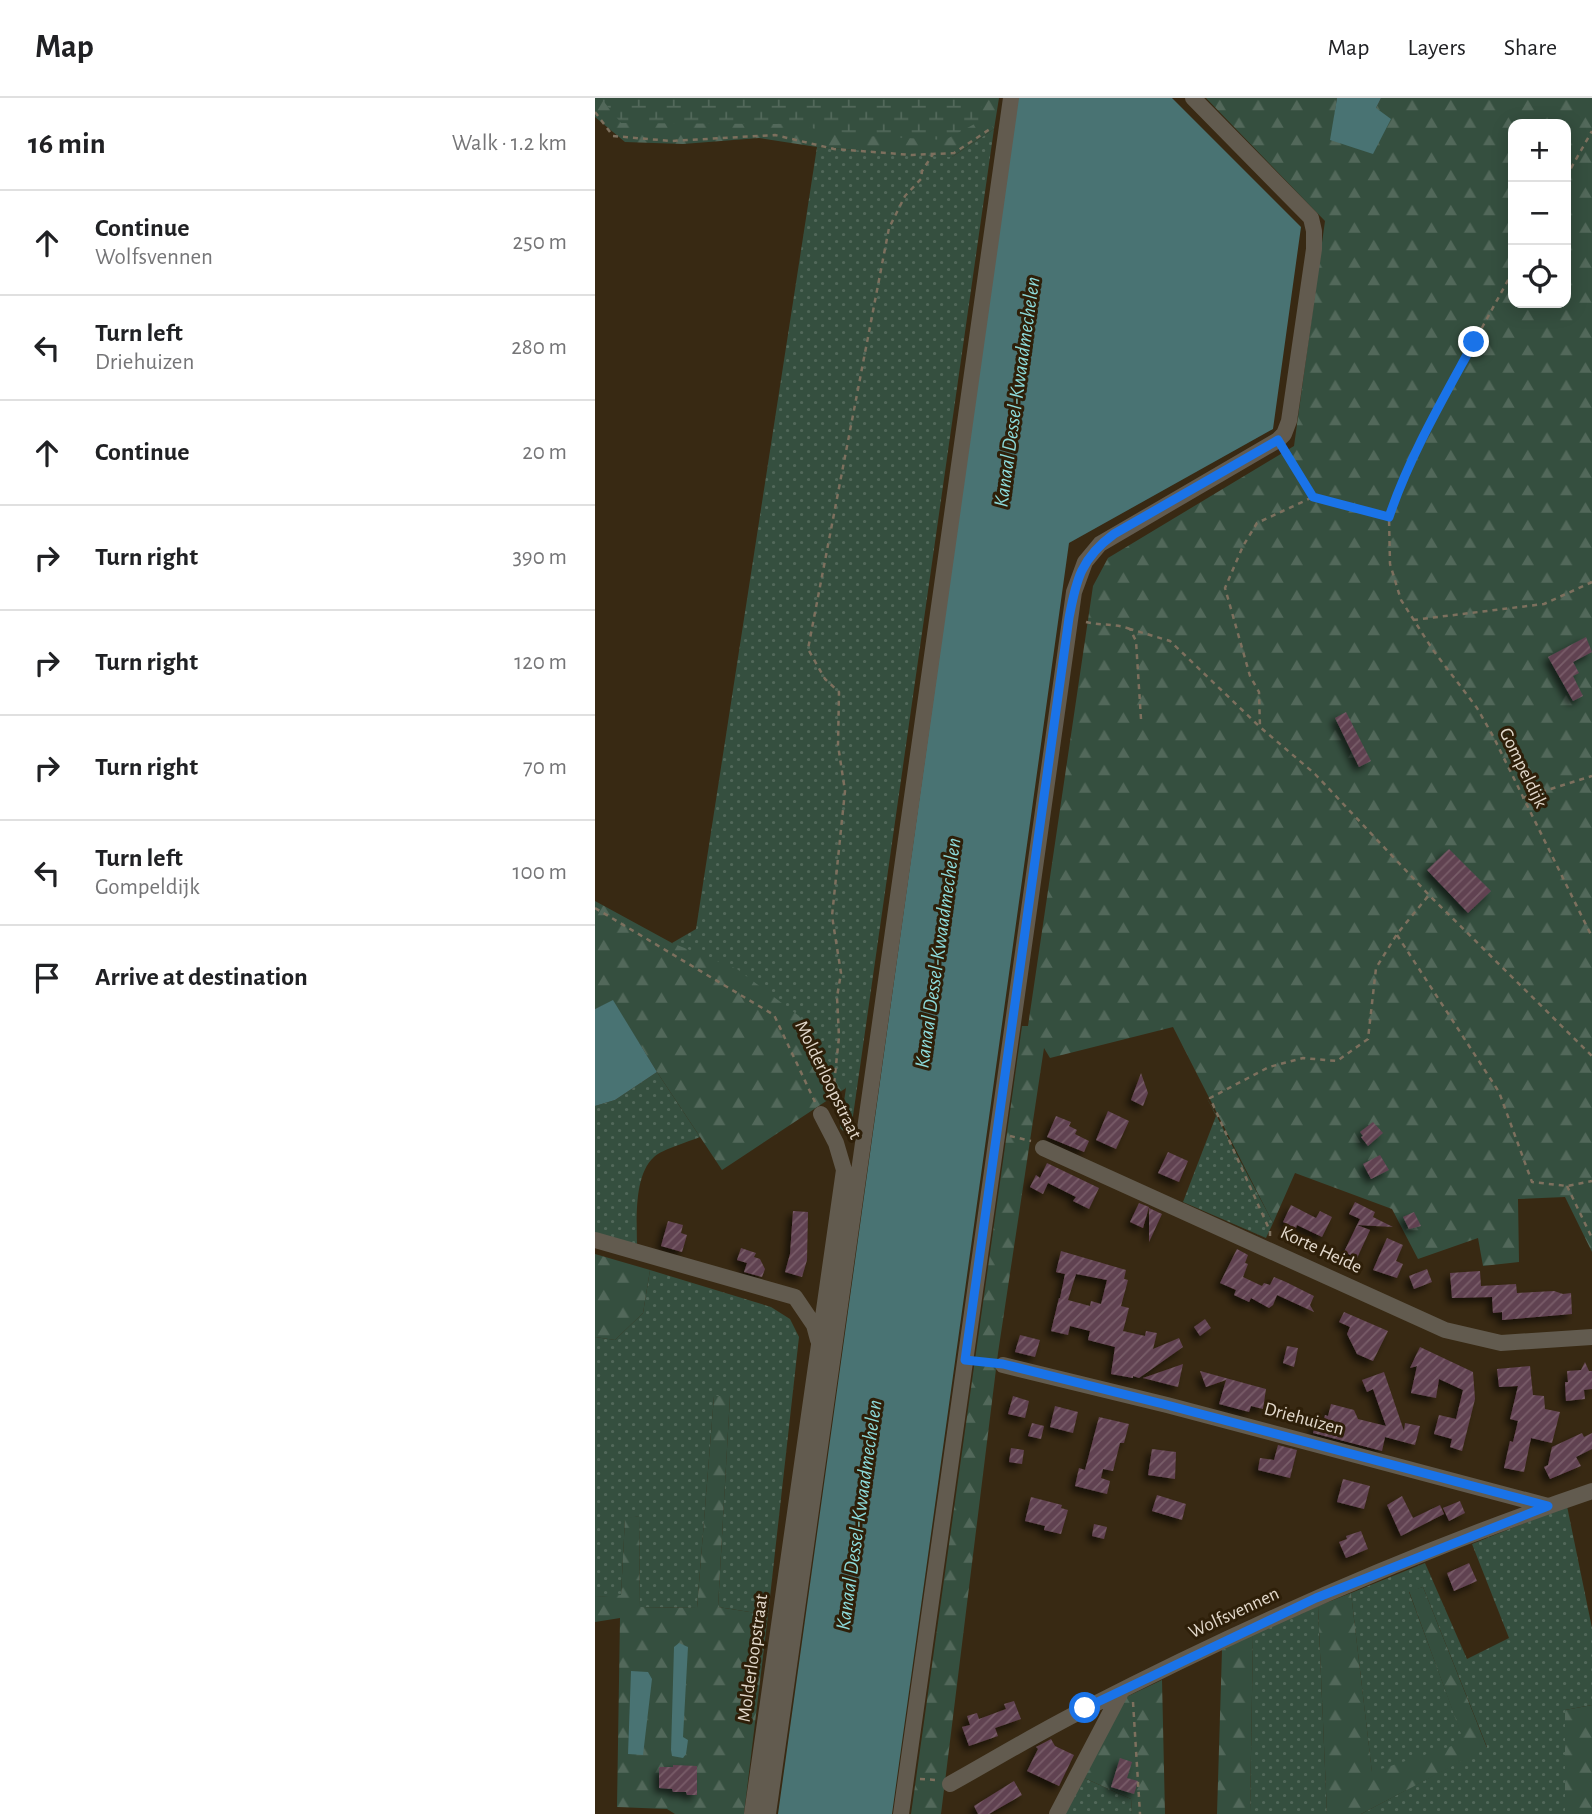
<!DOCTYPE html>
<html lang="en">
<head>
<meta charset="utf-8">
<style>
	body { margin:0; font-family:"Alegreya Sans",sans-serif; background:#f6f6f6; color:#202124 }
	.controls { position:absolute; right:21px; top:21px; display:grid; overflow:hidden; border-radius:14px; box-shadow:0 4px 18px #0003 }
	.controls button { width:63px; height:63px; display:grid; place-items:center; padding:0; border:0; border-bottom:2px solid #e0e0e0; background:#fff; color:#202124; font:35px sans-serif }
	.stop { position:absolute; width:21px; height:21px; margin:-16px; border:5px solid #1a73e8; border-radius:50%; background:#fff }
	.stop.end { background:#1a73e8; border-color:#fff; box-shadow:0 2px 7px #0008 }
	.list { margin:0; padding:0; list-style:none }
	h2 { display:flex; justify-content:space-between; align-items:center; height:91px; margin:0; padding:0 28px; font-size:30px }
	h2 small { font-size:23px; font-weight:400; color:#757577 }
	.list li { display:grid; grid-template-columns:46px 1fr auto; gap:21px; align-items:center; box-sizing:border-box; height:105px; padding:0 28px; border-top:2px solid #e0e0e0 }
	.list b { display:block; font-size:26px; white-space:nowrap }
	.list p { margin:0; font-size:23px; white-space:nowrap; color:#757577 }
	.list em { font-size:23px; font-style:normal; color:#757577 }
	.icon { flex:none; width:38px; height:38px; fill:none; stroke:currentColor; stroke-width:2; stroke-linecap:round; stroke-linejoin:round }
	.map { position:relative; flex:none; width:997px; height:1716px; overflow:hidden }
	header { display:flex; align-items:center; gap:42px; box-sizing:border-box; height:98px; padding:0 35px; background:#fff; border-bottom:2px solid #e0e0e0 }
	header strong { font-size:33px }
	nav { display:flex; gap:38px; margin-inline-start:auto; font-size:24px }
	main { display:flex }
	aside { flex:1; background:#fff }
	.map>svg:first-child { display:block }
	.grass { fill:url(#grass-dots) }
	.forest { fill:url(#forest-firs); fill-rule:evenodd }
	.wetland { fill:url(#wetland-marsh) }
	.water { fill:#497373 }
	.building { fill:url(#building-hatch); fill-rule:evenodd; filter:url(#shadow) }
	.lines { fill:none; stroke-linecap:round; stroke-linejoin:round }
	.path { stroke:#7d705e; stroke-width:2.5; stroke-dasharray:5 5; stroke-linecap:butt }
	.minor { stroke:#625b4f; stroke-width:16 }
	.route { stroke:#1a73e8; stroke-width:9 }
	.labels { text-anchor:middle; dominant-baseline:central; stroke-width:6; stroke-linejoin:round; paint-order:stroke }
	.street-label { font-size:19px; fill:#e3d9cc; stroke:#2e1f09 }
	.water-label { font-size:21px; font-style:italic; fill:#8ddbdb; stroke:#2e1f09 }
</style>
</head>
<body>
<header>
<strong>Map</strong>
<nav><a>Map</a><a>Layers</a><a>Share</a></nav>
</header>
<main>
<aside>
<h2>16 min<small>Walk · 1.2 km</small></h2>
<ul class="list">
<li><svg class="icon" aria-label="ahead" viewBox="0 0 24 24"><path d="M12 20V5M6 11l6-6 6 6"/></svg><div><b>Continue</b><p>Wolfsvennen</p></div><em>250 m</em></li>
<li><svg class="icon" aria-label="left" viewBox="0 0 24 24"><path d="M17 20v-9H6M10 6l-5 5 5 5"/></svg><div><b>Turn left</b><p>Driehuizen</p></div><em>280 m</em></li>
<li><svg class="icon" aria-label="ahead" viewBox="0 0 24 24"><path d="M12 20V5M6 11l6-6 6 6"/></svg><div><b>Continue</b></div><em>20 m</em></li>
<li><svg class="icon" aria-label="right" viewBox="0 0 24 24"><path d="M7 20v-9h11M14 6l5 5-5 5"/></svg><div><b>Turn right</b></div><em>390 m</em></li>
<li><svg class="icon" aria-label="right" viewBox="0 0 24 24"><path d="M7 20v-9h11M14 6l5 5-5 5"/></svg><div><b>Turn right</b></div><em>120 m</em></li>
<li><svg class="icon" aria-label="right" viewBox="0 0 24 24"><path d="M7 20v-9h11M14 6l5 5-5 5"/></svg><div><b>Turn right</b></div><em>70 m</em></li>
<li><svg class="icon" aria-label="left" viewBox="0 0 24 24"><path d="M17 20v-9H6M10 6l-5 5 5 5"/></svg><div><b>Turn left</b><p>Gompeldijk</p></div><em>100 m</em></li>
<li><svg class="icon" aria-label="arrive" viewBox="0 0 24 24"><path d="M6 21V4h12l-3 4 3 4H6"/></svg><div><b>Arrive at destination</b></div></li>
</ul>
</aside>
<div class="map">
<svg width="997" height="1716" viewBox="0 0 997 1716">
	<defs>
		<pattern id="grass-dots" width="8" height="8" patternUnits="userSpaceOnUse" patternTransform="scale(1.75)"><rect width="8" height="8" fill="#354f3f"/><path d="M2 2h.1M6 6h.1" fill="none" stroke="#52685a" stroke-width="1.8" stroke-linecap="round"/></pattern>
		<pattern id="forest-firs" width="22" height="20" patternUnits="userSpaceOnUse" patternTransform="scale(1.75)"><rect width="22" height="20" fill="#354f3f"/><path d="M5 1l3.5 6h-7zM16 11l3.5 6h-7z" fill="#52685a"/></pattern>
		<pattern id="wetland-marsh" width="20" height="14" patternUnits="userSpaceOnUse" patternTransform="scale(1.75)"><rect width="20" height="14" fill="#354f3f"/><path d="M1 5h8M5 5V1M11 12h8M15 12V8" fill="none" stroke="#52685a"/></pattern>
		<pattern id="building-hatch" width="6" height="6" patternUnits="userSpaceOnUse" patternTransform="scale(1.75)"><rect width="6" height="6" fill="#614251"/><path d="M-1 1l2-2M0 6l6-6M5 7l2-2" fill="none" stroke="#785d69"/></pattern>
		<filter id="shadow"><feDropShadow dx="-4.5" dy="4.5" stdDeviation="3.5" flood-color="#0009"/></filter>
	</defs>
	<rect width="100%" height="100%" fill="#382913"/>
	<path class="grass" d="M399,31l-144,1008 -10,-9 6,-40 -174,-145 24,-14 121,-782 135,10z
		M62,974l43,65c-12,5 -37,12 -46,20 -21,19 -17,65 -17,91l-42,-12v-130l20,-6z
		M611,998l67,127 -7,15 -83,-36 33,-86z
		M55,1172l121,37 19,12 9,18 -31,278 -50,-8 12,-211h-16l-17,212 -57,-1 -1,-91 -14,3 -4,77 -26,1v-260l20,3 28,-27z
		M972,1408l25,122v77l-27,5v104h-204l126,-67 -64,-160 -14,5 56,151 -93,30 -21,-180 74,-30 42,96 42,-21 -37,-94z
		M723,1508l9,208h-77l3,-180z
		M487,1679l49,22 1,15h-70z"/>
	<path class="forest" d="M0,0h404l-5,31 -42,28h-11l-124,-10 -58,-9 -76,6 -58,-2 -30,-25z
		M611,0h131l-6,42 45,-32 5,-10h211v1154l-27,-55 -47,2 1,63 -36,4 -5,-28 -60,21 -26,-50 -97,-36 -22,50 -100,-196 -123,31 -6,-10 -46,305 -57,461h-30l111,-788h6l65,-440 15,-28 186,-112 31,-225zM918,26h53v179h-53z
		M0,803l77,42 65,26 62,47 47,72 -124,82 -65,-98 -44,-71 -18,8z
		M0,1156l55,16 -7,43 -28,27 -20,-3z
		M119,1298h16l-12,211 50,8 -24,199h-69l-8,-5 -50,-2 3,-189 -25,4v-25l26,-2 4,-77 14,-2 1,91 57,1z
		M828,1489l64,161 -126,66h-34l-9,-208 33,-13 21,179 92,-30 -55,-151z
		M658,1536l-3,180h-33l5,-164z
		M567,1582l3,134h-33l-1,-15 -49,-22 40,-78z
		M997,1607v109h-27v-104z"/>
	<path class="wetland" d="M6,0h381l-2,23 -35,19 -78,-4 -85,-12 -161,-1z"/>
	<path class="water" d="M422,0h155l129,129 -28,202 -204,114 -177,1271h-114z
		M742,0h44l-5,10 15,11 -18,35 -43,-14z
		M18,902l44,72 -42,28 -20,6v-97z
		M84,1545l9,4 -5,90 5,3 -2,14 -3,4 -11,-2 -1,-6 3,-103z
		M36,1573l17,1 4,7 -9,76 -15,-1z"/>
	<path class="building" d="M991,539l6,15 -19,10 6,11 -6,3 10,20 -10,5 -25,-44z
		M751,614l25,49 -12,6 -24,-49z
		M854,751l42,42 -23,22 -41,-43z
		M546,975l7,20 -5,13 -12,-6z
		M513,1013l21,10 -13,28 -20,-9z
		M461,1018l15,6 -2,4 8,4 -2,4 14,7 -5,11 -37,-15z
		M778,1024l10,11 -15,13 -7,-9 2,-1 -3,-4z
		M573,1054l20,9 -9,21 -21,-9z
		M785,1057l9,15 -18,9 -8,-15z
		M452,1065l52,25 -10,21 -16,-8 3,-4 -28,-14 -5,11 -13,-7 6,-12 4,3z
		M760,1104l20,10 -2,5 20,10 -36,-2 3,-6 -11,-5z
		M544,1105l10,4 -6,21 -13,-6z
		M696,1107l25,13 4,-7 12,6 -10,20 -25,-12 -1,3 -13,-6z
		M554,1110l13,6 -13,28z
		M198,1113l15,1 -1,48 -5,17 -17,-5 5,-18z
		M819,1114l7,14 -12,3 -6,-12z
		M73,1123l15,4 -2,8 6,2 -5,17 -21,-6z
		M762,1127l13,5 -13,28 -13,-6z
		M792,1140l16,7 -7,16 7,3 -6,14 -24,-8z
		M146,1150l15,5 -2,4 6,2 5,10 -3,8 -18,-5 3,-9 -10,-3z
		M642,1151l11,6 -3,8 3,1 -5,13 19,9 2,-3 6,2 4,-8 12,5 28,14 -4,9 4,7 -37,-17 -4,10 -4,3 -18,-10 -2,4 -15,-7 2,-5 -16,-7z
		M466,1153l65,19 -2,9 4,1 -7,26 8,2 -6,23 22,5 1,-5 11,2 -4,16 26,-11 4,9 -44,31 -6,-2v2l-22,-4 4,-27 -27,-7 2,-9 -20,-5 -2,9 -17,-4 8,-33 6,1 -5,-1 5,-24 -9,-2zM481,1176l31,6 -6,24 -10,-3 -1,5 -22,-6z
		M832,1171l5,13 -18,7 -5,-13z
		M885,1173l1,15 35,-2 1,9 37,-2 9,3 8,-1 1,21 -70,6v-8l-9,1 -1,-16 -40,1 -2,-25z
		M749,1214l44,19 -15,30 -16,-7 -10,-20 3,-7 -11,-5z
		M610,1221l6,9 -11,8 -6,-9z
		M425,1237l20,5 -5,17 -20,-5z
		M692,1248l11,2 -4,19 -11,-4z
		M825,1249l53,25 2,27 -13,52 -12,-4 2,-8 -18,-5 5,-19 17,4 7,-29 -24,-11 -3,19 -25,-5 6,-27 -7,2z
		M990,1264l4,9h3v18l-8,1 1,9 -19,2 -1,-19h3l-1,-11 14,-1z
		M588,1266l-5,23 -35,-9z
		M935,1268l3,29 11,1 1,13 15,3 -8,31 -21,-5 -7,34 -20,-4 6,-27 3,1 5,-21 -8,-2 8,-33 -19,1 -2,-18z
		M605,1273l66,18 -3,20 -12,-3 -2,6 -30,-8 7,-24 -20,7z
		M789,1274l20,59 1,-8 15,3 -5,19 -30,-8 -3,14 -69,-18 4,-14 7,1 1,-5 3,1 3,-12 23,6 4,9 28,7 -13,-37 -6,3 -5,-12z
		M418,1298l16,5 -4,17 -17,-4z
		M460,1308l23,6 -5,21 -23,-6z
		M504,1319l30,7 -5,19h-4l-7,28 -10,-2 -2,9 9,3 -3,13 -32,-8 4,-18 6,2z
		M437,1325l12,3 -3,13 -13,-3z
		M987,1335l2,4 8,-4v16l-16,8 5,9 -31,13 -6,-12 4,-2 4,-18z
		M683,1347l19,5 -7,28 -32,-8 2,-12 14,2z
		M416,1350l13,2 -2,14 -13,-2z
		M557,1351l24,3 -1,27 -27,-4z
		M748,1381l27,7 -6,23 -27,-7z
		M562,1397l29,9 -4,16 -30,-9z
		M807,1398l11,22 27,-13 4,9 -43,22 -14,-31z
		M436,1399l31,8 -1,3 7,2 -7,24 -17,-4 1,-4 -20,-5z
		M865,1403l5,12 -16,8 -6,-13z
		M499,1426l13,3 -3,12 -12,-3z
		M766,1433l7,18 -22,9 -7,-16 8,-3 -1,-3z
		M874,1465l8,18 -23,10 -7,-18z
		M419,1603l7,18 -26,9 3,8 -29,10 -7,-19 8,-2 -3,-9 10,-3 2,6 27,-10 -2,-5z
		M456,1641l4,7 19,9 -15,31 -32,-15 11,-22 -2,-2z
		M525,1660l12,4 -5,16 11,3 -4,13 -23,-7z
		M78,1667l24,1v29h-10l-1,-3h-13l-1,-3 -13,-1v-21h14z
		M419,1683l8,14 -33,19h-11l-4,-8z"/>
	<g class="lines">
		<path class="path" d="M0,14l18,24 58,5 104,-6 59,14 78,6 42,-2 39,-26
			M971,79l26,-46
			M918,173l-93,170 -21,45 -10,31 1,47 11,36 32,50 44,58 16,28 99,201
			M691,354l27,45
			M794,419l-76,-20 -56,26 -14,23 -18,42 25,88 9,16 1,35 55,47 114,121 163,161
			M818,522l131,-16 48,-22
			M491,524c15,4 29,1 44,7
			M546,621l-5,-78 -6,-12 40,12 90,86
			M927,700l70,-22
			M0,810l179,107 41,87
			M802,837l102,157 33,90 35,4 25,-5
			M237,1005l7,-66 -2,-40 4,-24 -9,-57 13,-125 -7,-46 1,-53 -14,-13 -17,-30 81,-421 16,-32 16,-17 1,-8 11,-17
			M415,1038l21,5
			M972,1088l25,52
			M675,1138v-5l-60,-133 59,-31 34,-9 34,3 31,-22 8,-71 21,-34 32,-39
			M538,1604l7,112
			M325,1681l17,1"/>
		<path class="minor" d="M448,1050l402,182 56,13 91,-6
			M0,1142l200,57 19,28 4,15
			M408,1267l164,40 381,101
			M355,1686c45,-25 89,-52 135,-75 163,-84 333,-159 507,-218
			M157,1716l92,-644 -8,-27 -15,-29
			M173,1716l243,-1716
			M306,1716l173,-1222 11,-30 15,-18 178,-104 6,-6 5,-13 25,-172v-18l-3,-13 -118,-120
			M462,1716l64,-122"/>
	</g>
	<g class="lines">
		<path class="route" d="M490,1610l231,-110 232,-92 -381,-101 -164,-41 -38,-4 104,-742c7,-38 12,-60 45,-84l164,-94 35,57 76,20c21,-62 54,-118 85,-175"/>
	</g>
	<g class="labels">
		<g class="street-label">
			<text transform="translate(928 670) rotate(64)">Gompeldijk</text>
			<text transform="translate(233 982) rotate(64)">Molderloopstraat</text>
			<text transform="translate(726 1152) rotate(25)">Korte Heide</text>
			<text transform="translate(709 1321) rotate(15)">Driehuizen</text>
			<text transform="translate(639 1515) rotate(-25)">Wolfsvennen</text>
			<text transform="translate(158 1560) rotate(-82)">Molderloopstraat</text>
		</g>
		<g class="water-label">
			<text transform="translate(422 294) rotate(-82)">Kanaal Dessel-Kwaadmechelen</text>
			<text transform="translate(343 855) rotate(-82)">Kanaal Dessel-Kwaadmechelen</text>
			<text transform="translate(264 1417) rotate(-82)">Kanaal Dessel-Kwaadmechelen</text>
		</g>
	</g>
</svg>
<div class="controls">
<button>+</button>
<button>−</button>
<button><svg class="icon" aria-label="locate" viewBox="0 0 24 24"><circle cx="12" cy="12" r="6"/><path d="M12 2v4M12 18v4M2 12h4M18 12h4"/></svg></button>
</div>
<div class="stop" style="left:490px;top:1610px"></div>
<div class="stop end" style="left:879px;top:244px"></div>
</div>
</main>
</body>
</html>
